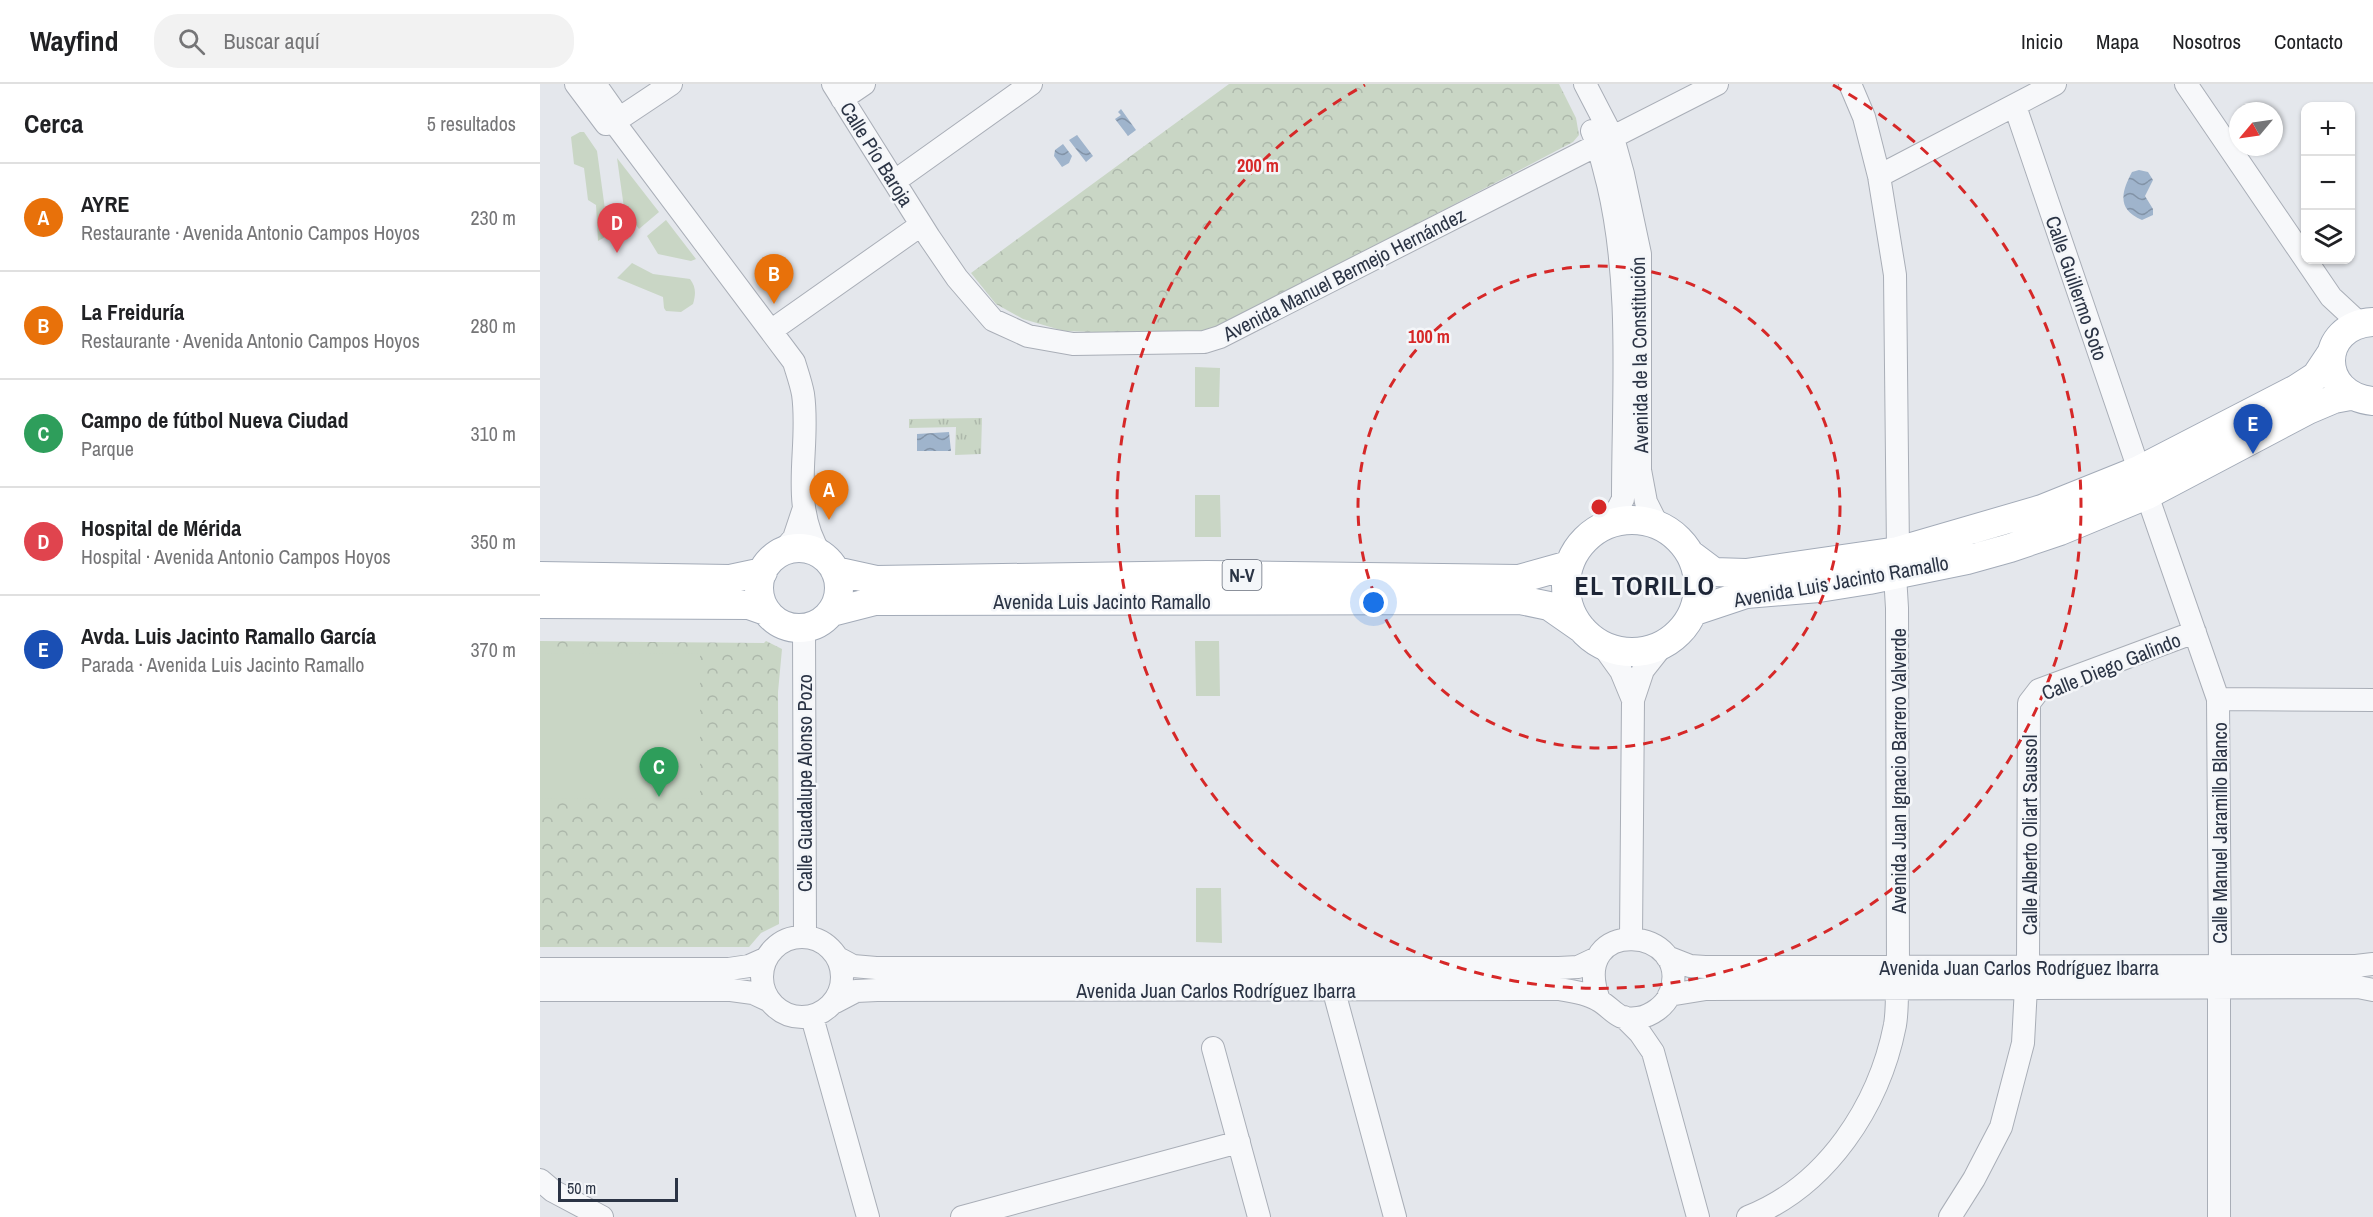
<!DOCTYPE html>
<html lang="es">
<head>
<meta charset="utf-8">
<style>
	body { margin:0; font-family:"Archivo Narrow",sans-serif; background:#f2f2f2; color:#202124 }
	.controls { position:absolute; right:18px; top:18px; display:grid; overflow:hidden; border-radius:12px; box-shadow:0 2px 4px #0004 }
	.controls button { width:54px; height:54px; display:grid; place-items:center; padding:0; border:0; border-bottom:2px solid #e0e0e0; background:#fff; color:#202124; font:30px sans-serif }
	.compass { position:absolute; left:1689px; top:18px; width:54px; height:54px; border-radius:50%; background:#fff; box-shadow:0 2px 4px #0004; rotate:241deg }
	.scale { position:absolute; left:18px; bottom:15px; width:120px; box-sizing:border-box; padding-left:6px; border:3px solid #2b3445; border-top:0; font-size:16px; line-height:21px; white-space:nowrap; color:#2b3445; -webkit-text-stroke:4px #f4f6f9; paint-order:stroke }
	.you { position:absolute; left:834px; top:519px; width:21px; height:21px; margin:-15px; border:4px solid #fff; border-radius:50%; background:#1a73e8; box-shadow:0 0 0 9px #1a73e833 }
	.badge { display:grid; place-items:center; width:39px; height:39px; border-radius:50%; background:#7c3aed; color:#fff; font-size:20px; font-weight:700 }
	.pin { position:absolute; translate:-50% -50px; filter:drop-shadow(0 2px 3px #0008) }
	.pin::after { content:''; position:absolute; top:32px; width:21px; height:18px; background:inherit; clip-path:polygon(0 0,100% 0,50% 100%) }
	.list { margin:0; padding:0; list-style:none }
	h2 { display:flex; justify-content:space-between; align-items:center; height:78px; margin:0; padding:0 24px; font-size:26px }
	h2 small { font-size:20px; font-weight:400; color:#757577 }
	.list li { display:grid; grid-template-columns:39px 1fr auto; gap:18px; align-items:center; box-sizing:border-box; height:108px; padding:0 24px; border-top:2px solid #e0e0e0 }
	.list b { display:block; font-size:22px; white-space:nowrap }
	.list p { margin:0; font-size:20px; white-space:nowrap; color:#757577 }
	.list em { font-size:20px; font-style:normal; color:#757577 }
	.icon { flex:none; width:33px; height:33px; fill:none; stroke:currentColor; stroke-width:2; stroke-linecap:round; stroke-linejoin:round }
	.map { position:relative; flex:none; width:1833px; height:1133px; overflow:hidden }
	header { display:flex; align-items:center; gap:36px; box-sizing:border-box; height:84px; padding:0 30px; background:#fff; border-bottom:2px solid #e0e0e0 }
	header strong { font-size:28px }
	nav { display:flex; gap:33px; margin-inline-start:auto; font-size:21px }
	.search { width:420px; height:54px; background:#f2f2f2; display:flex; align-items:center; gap:15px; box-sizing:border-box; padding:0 21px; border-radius:24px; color:#757577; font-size:22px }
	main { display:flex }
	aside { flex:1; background:#fff }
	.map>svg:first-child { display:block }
	.grass { fill:url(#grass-tufts) }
	.park { fill:url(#park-crowns) }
	.garden { fill:#c9d6c5 }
	.water { fill:url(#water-waves) }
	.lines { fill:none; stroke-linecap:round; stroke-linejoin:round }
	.minor-casing { stroke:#a9aeb7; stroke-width:24 }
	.major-casing { stroke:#a3abb8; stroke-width:30 }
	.minor { stroke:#f7f8fa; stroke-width:22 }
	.major { stroke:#fff; stroke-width:28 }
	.ring { fill:none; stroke:#d62828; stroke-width:3; stroke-dasharray:10 8 }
	.labels { text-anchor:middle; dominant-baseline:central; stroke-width:5; stroke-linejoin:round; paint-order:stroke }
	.shield { fill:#f4f6f9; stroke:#676e7b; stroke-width:1.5 }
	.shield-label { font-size:18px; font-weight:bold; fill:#2b3445 }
	.street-label { font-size:20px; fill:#2b3445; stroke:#f4f6f9 }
	.district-label { font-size:26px; font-weight:bold; letter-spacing:1.5px; fill:#1d2536; stroke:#f4f6f9 }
	.centre { fill:#d62828; stroke:#f4f6f9; stroke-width:3 }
	.ring-label { font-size:18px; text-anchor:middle; font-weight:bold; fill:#d62828; stroke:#f4f6f9; stroke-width:5; stroke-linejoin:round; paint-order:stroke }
</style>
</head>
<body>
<header>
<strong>Wayfind</strong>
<div class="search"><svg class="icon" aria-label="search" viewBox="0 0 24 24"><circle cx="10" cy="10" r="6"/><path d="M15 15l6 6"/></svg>Buscar aquí</div>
<nav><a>Inicio</a><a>Mapa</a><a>Nosotros</a><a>Contacto</a></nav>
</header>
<main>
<aside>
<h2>Cerca<small>5 resultados</small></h2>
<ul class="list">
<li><span class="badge" style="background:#e8710a">A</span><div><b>AYRE</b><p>Restaurante · Avenida Antonio Campos Hoyos</p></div><em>230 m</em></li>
<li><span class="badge" style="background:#e8710a">B</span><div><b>La Freiduría</b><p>Restaurante · Avenida Antonio Campos Hoyos</p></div><em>280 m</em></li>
<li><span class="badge" style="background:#2e9e5b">C</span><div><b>Campo de fútbol Nueva Ciudad</b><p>Parque</p></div><em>310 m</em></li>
<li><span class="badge" style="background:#e0444e">D</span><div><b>Hospital de Mérida</b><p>Hospital · Avenida Antonio Campos Hoyos</p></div><em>350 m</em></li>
<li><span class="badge" style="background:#1a4fb4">E</span><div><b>Avda. Luis Jacinto Ramallo García</b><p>Parada · Avenida Luis Jacinto Ramallo</p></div><em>370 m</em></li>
</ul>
</aside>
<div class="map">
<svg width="1833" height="1133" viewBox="0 0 1833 1133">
	<defs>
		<pattern id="grass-tufts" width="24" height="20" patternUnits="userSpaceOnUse" patternTransform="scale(1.5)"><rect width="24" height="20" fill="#c9d6c5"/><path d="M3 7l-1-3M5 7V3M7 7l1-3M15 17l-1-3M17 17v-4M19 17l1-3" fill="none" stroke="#adb8ab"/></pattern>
		<pattern id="park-crowns" width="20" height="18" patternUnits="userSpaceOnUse" patternTransform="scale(1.5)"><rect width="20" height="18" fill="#c9d6c5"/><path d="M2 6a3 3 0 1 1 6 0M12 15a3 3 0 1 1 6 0" fill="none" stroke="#adb8ab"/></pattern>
		<pattern id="water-waves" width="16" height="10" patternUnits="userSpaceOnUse" patternTransform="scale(1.5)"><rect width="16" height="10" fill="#9fb4cc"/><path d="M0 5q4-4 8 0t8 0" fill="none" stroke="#8293a7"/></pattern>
	</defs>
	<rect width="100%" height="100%" fill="#e4e7ec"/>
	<path class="grass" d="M442,334l-1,36 -26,1 1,-28 -47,1v-9z"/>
	<path class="park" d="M689,0h330l17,34 3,17 -6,7 -355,186 -31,7 -123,-4 -41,-12 -27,-15 -25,-31z
		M0,557l224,2 2,-2 16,8 -4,43 1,232 -18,9 -12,14h-209z"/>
	<path class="garden" d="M40,48h4l13,19 10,73 5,9 -14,8 -2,-36 -8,-5 -4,-32 -10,-4 -3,-27z
		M77,74l42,54 -20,17 -15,-21z
		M126,136l30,39 -5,2 -33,-7 -11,-18z
		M92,179l21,11 37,5c6,8 6,15 3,25l-12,8 -15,-1 -2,-3 -1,-11 -46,-19z
		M655,283l25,1 -1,39h-24z
		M655,411h25l1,42h-26z
		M655,557h24l1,55h-24z
		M0,569l160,1v145l-160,-1z
		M656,804h25l1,55 -26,-1z"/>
	<path class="water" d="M581,25l15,21 -8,6 -13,-17 6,-4 -3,-3z
		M537,51l16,21 -7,6 -17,-22z
		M523,60l9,12 -3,7 -7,4 -8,-11 1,-6z
		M1599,86l9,2 5,8 -8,16 8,13v6l-11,5c-25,-11 -21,-27 -10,-48z
		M409,348l2,19h-34v-17z"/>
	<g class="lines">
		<g class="minor-casing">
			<path id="minor" d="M36,0l30,40 8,-2 57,-38
				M55,0l17,24 2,14 180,240c3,10 7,21 9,32 8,55 -15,109 18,161
				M293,0l96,153 28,41 36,42 35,16 45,8 131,-2 16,-5 497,-253
				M1045,0l28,54 10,36 17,80v216l6,32 11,22
				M1310,0l14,33 15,59 16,99 3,276
				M1646,0l145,213 28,26
				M302,15l22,-15
				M1475,22l124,364
				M1052,47c8,17 11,35 16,53 24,102 15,210 15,315l-12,23
				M1339,92l176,-92
				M355,97l136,-97
				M232,246l149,-105
				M1607,411l71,204 2,267
				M242,468l12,-14 9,-27
				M1355,491l2,33 1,359
				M264,544l1,309
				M1063,562l18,25 12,29
				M1678,615l155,1
				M222 893a40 40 0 1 1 80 0a40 40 0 1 1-80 0Z
				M1091,854l2,-238 10,-30 19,-24
				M1127,873l23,9 15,1 651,-1 17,-2
				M298,874l15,8 23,2h683l19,-1 19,-9
				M1488,882l1,-263 10,-13 156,-58
				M0,885h189l20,-3 18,-8
				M1679,903v230
				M0,906h191l22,3 17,8
				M795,906l1,9 59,218
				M1129,911l37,-6 652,-2 15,3
				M295,918l21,-11 21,-1 682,-1c13,2 28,4 39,11 16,9 18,21 40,18 13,-2 27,-12 32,-24 26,-68 -103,-80 -71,6
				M272,933l56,200
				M1084,933l16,16 13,19 45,165
				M673,964l46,169
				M0,1096l13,11 49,26
				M422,1133l277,-75
				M1208,1133c79,-31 131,-111 147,-192 2,-12 2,-25 2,-37
				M1410,1133l24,-38 27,-52 22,-84 3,-56"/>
		</g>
		<g class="major-casing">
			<path id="major" d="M1833,238c-56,3 -56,74 0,79
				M1026 502a66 66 0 1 1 132 0a66 66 0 1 1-132 0Z
				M219 504a40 40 0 1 1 80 0a40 40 0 1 1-80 0Z
				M1150,470l24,18 32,1 152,-22 144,-42 97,-39 157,-81 20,-13 16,-24
				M295,487l41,9 331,-5 312,4 50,-14
				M0,492l190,3 33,-7
				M0,520l209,1 17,6
				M1155,527l51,-17 73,-6 50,-8 98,-20 43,-12 50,-17 87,-36 161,-85 26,-11 16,-3
				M292,528l43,-11 645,-1 29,6 33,23"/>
		</g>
		<use href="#minor" class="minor"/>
		<use href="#major" class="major"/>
	</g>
	<g class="ring">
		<circle cx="1059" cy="423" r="241"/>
		<path d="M1293 1A482 482 0 1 1 825 1"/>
	</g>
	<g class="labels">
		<rect class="shield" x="682.5" y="476" width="39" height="30" rx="4.5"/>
		<g class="shield-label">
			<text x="702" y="491">N-V</text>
		</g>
		<g class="street-label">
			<text transform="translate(337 70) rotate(58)">Calle Pío Baroja</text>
			<text transform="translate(804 190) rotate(-27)">Avenida Manuel Bermejo Hernández</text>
			<text transform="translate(1537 204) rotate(71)">Calle Guillermo Soto</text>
			<text transform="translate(1099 271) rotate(-91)">Avenida de la Constitución</text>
			<text transform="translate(1301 497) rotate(-10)">Avenida Luis Jacinto Ramallo</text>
			<text x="562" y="517">Avenida Luis Jacinto Ramallo</text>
			<text transform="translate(1571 582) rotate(-22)">Calle Diego Galindo</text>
			<text transform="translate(1358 687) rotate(-90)">Avenida Juan Ignacio Barrero Valverde</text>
			<text transform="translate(264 699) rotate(-90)">Calle Guadalupe Alonso Pozo</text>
			<text transform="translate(1679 749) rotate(-90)">Calle Manuel Jaramillo Blanco</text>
			<text transform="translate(1489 751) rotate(-90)">Calle Alberto Oliart Saussol</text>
			<text x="1479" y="883">Avenida Juan Carlos Rodríguez Ibarra</text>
			<text x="676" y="906">Avenida Juan Carlos Rodríguez Ibarra</text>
		</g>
		<g class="district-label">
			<text x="1105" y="501">EL TORILLO</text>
		</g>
	</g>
	<circle cx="1059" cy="423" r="9" class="centre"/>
	<g class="ring-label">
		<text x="718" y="88">200 m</text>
		<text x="889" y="259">100 m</text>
	</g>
</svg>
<div class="controls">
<button>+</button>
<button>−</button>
<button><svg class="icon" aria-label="layers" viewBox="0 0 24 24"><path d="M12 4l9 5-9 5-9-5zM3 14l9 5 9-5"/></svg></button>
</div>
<svg class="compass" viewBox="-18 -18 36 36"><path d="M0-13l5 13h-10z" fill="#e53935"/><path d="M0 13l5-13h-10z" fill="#757577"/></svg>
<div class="scale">50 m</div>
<div class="you"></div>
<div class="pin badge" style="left:289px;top:436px;background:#e8710a">A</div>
<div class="pin badge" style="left:234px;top:220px;background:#e8710a">B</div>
<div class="pin badge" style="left:119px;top:713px;background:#2e9e5b">C</div>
<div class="pin badge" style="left:77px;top:169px;background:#e0444e">D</div>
<div class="pin badge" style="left:1713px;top:370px;background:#1a4fb4">E</div>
</div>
</main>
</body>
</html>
